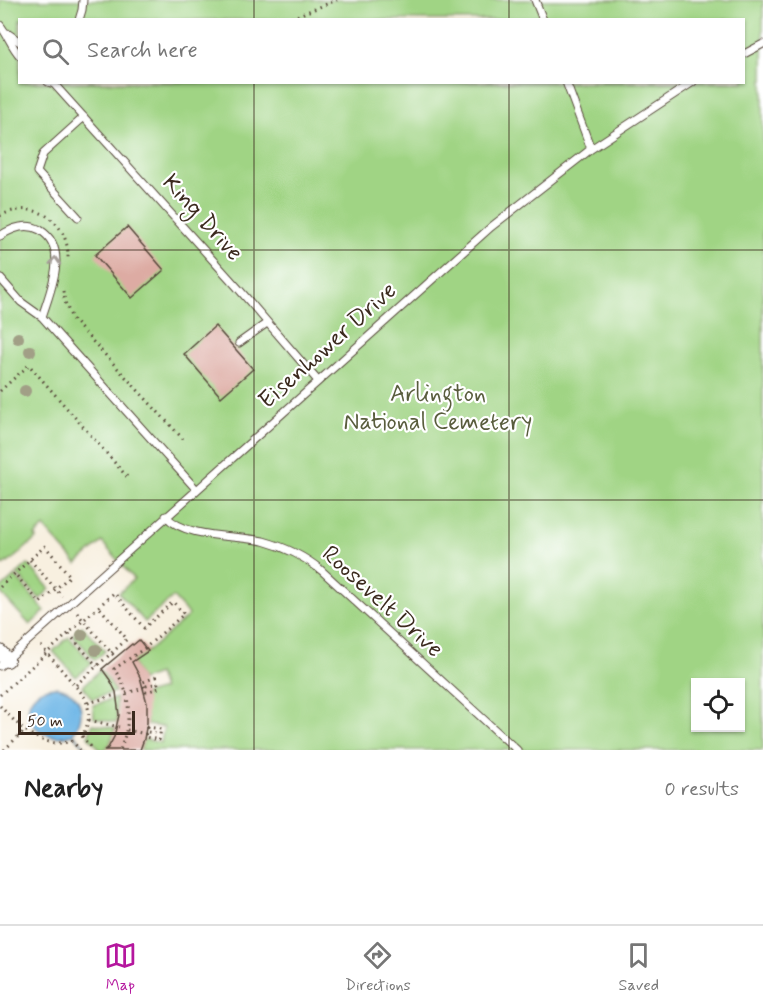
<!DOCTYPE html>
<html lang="en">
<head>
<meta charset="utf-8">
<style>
	body { margin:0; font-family:Mynerve,sans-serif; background:#f2f2f2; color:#222 }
	.controls { position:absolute; right:18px; bottom:18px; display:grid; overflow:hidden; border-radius:0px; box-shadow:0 2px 4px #0004 }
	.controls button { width:54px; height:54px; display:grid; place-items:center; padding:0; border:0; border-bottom:2px solid #e0e0e0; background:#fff; color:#222; font:30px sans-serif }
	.scale { position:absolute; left:18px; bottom:15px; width:117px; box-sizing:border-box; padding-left:6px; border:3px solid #3b2a1e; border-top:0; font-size:16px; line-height:21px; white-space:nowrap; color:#3b2a1e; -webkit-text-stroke:4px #fff; paint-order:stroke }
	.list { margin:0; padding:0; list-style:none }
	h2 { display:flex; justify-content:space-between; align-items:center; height:78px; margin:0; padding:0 24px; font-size:26px }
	h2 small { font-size:20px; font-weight:400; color:#767676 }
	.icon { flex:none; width:33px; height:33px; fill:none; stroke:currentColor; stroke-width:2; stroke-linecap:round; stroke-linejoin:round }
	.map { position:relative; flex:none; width:763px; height:750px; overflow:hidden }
	.search { position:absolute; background:#fff; box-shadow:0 2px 4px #0004; left:18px; right:18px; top:18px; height:66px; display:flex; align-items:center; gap:15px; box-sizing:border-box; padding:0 21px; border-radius:0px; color:#767676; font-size:22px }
	.sheet { height:174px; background:#fff }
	nav { display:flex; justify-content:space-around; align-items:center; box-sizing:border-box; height:84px; border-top:2px solid #e0e0e0; background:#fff; font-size:16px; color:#767676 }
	nav a { display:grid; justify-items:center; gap:3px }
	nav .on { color:#b5179e }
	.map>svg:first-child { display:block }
	.green { fill:#a0d484; stroke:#6e7f51; stroke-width:1.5; fill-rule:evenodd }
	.water { fill:#6fb7e7; stroke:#557082; stroke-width:1.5 }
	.building { fill:#ddaba3 }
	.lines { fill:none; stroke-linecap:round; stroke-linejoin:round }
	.service-casing { stroke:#57483b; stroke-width:9 }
	.minor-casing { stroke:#57483b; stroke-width:16 }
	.path { stroke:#57483b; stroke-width:3; stroke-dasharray:1.5 4.5; stroke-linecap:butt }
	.service { stroke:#fff; stroke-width:7 }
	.minor { stroke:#fff; stroke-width:14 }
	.tree { fill:#a19f86 }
	.oneway { stroke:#a79f9a }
	.grid { fill:none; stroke:#3b2a1e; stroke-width:1.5; stroke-opacity:0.55 }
	.labels { text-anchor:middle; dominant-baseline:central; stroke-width:4.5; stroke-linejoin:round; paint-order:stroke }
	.street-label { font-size:24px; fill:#3b2a1e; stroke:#fff }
	.park-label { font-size:24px; fill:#595d3d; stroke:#fff }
</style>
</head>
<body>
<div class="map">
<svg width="763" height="750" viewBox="0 0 763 750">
	<rect width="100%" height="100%" fill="#fff"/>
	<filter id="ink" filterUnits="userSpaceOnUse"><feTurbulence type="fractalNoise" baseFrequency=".0167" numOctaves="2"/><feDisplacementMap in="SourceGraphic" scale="12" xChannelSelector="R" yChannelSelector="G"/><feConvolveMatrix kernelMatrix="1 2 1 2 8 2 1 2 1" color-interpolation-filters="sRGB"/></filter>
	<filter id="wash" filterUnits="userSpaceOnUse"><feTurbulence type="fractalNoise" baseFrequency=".008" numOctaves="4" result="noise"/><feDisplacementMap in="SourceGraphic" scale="24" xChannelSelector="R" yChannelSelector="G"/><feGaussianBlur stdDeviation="1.35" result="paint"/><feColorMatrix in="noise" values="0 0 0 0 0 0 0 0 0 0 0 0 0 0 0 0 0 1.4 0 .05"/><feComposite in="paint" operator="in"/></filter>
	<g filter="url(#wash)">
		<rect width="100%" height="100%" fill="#f8f0e0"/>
		<path class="green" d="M0,0h763v750h-623l4,-11 17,4 3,-16 -17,-2 -2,-31 18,-5 -5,-15 -17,6 -9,-18 20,-14 37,-33 -16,-18 -28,25 -26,-29 15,-14 -32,-37 -25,22 -33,-37 -9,9 2,2 -29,25 -1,-1 -4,3 -3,-4zM20,20h724v62h-724zM696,682h44v46h-44z
			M28,564l22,25 -10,10 -23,-25z
			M15,576l30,35 -15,14 -30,-33v-3z
			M82,626l23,25 -10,9 -22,-25z
			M69,637l23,26 -16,14 -23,-26z
			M100,670l10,12 5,10 -23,7 -9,-13z
			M116,698l1,25 -23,-5 -1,-13z
			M93,724l22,4 -5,16 -6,6h-3l-13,-14z"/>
		<path class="water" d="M55,687c25,2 34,27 18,46l15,17 -15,-16c-45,16 -64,-44 -18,-47z"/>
		<g id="blocks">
			<path class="building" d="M127,227l37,43 -32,28 -37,-43z
				M215,326l38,43 -32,28 -37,-43z
				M139,640l9,11 -16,11 8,15 7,26v20l-3,16 -4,11h-36l4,-2 6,-11 5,-22 -3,-23 -6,-12 -8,-11 30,-25 1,1z"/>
		</g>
	</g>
	<g filter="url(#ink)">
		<use href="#blocks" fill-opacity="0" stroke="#57483b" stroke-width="1.5"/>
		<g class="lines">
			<g class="service-casing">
				<path id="service" d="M535,0l8,20
					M79,20l3,-10 1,-10
					M0,25c8,10 11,21 20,31
					M7,33l13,9
					M744,54l19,-10
					M48,82l6,2 183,203 81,94
					M566,82l25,67
					M78,217l-41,-45 6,-18 41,-37
					M0,236c12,-8 26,-14 40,-6 30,18 10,61 2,87
					M0,278l21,24 21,15 154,172
					M239,343l28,-20
					M166,516c18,22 69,19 97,25 22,6 41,15 58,29l196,180
					M0,666l491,-439 100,-78 102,-67"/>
			</g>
			<g class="minor-casing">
				<path id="minor" d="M0,652l7,8"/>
			</g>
			<path class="path" d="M286,20l51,-20
				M0,216c33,-18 69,4 68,42
				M63,291l2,11 7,17 111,120
				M0,391l29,-26 100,114
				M30,560l32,36
				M0,587l45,-41 25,30 -30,27 -25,-29
				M77,613l39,45
				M69,634l28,32
				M41,646l43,50c7,14 6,27 -2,40l11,13
				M156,677l3,11 -13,4 -3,-10z
				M76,685l51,-46 -28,-32
				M146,686l12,-3
				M126,693l18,-5
				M0,695l114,-102 30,35 29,-26 11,12 -39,34 -31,21c19,25 17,53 6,81
				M88,703l28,-8
				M0,706c19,20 40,44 72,35l8,9
				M89,720l30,7
				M147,727l14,2 -2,11 -14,-3z
				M127,730l19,4
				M148,732l12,2
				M4,750l20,-19"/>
			<use href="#service" class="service"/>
			<use href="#minor" class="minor"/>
		</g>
		<g class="tree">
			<circle cx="18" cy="338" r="6"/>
			<circle cx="30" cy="351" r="6"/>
			<circle cx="25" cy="391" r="6"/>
			<circle cx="82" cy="635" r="6"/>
			<circle cx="96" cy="650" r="6"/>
		</g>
		<defs><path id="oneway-chevron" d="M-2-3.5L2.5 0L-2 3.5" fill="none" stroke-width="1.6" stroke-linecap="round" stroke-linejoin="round" transform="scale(1.5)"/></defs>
		<use class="oneway" href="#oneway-chevron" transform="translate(55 261) rotate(-88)"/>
	</g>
	<path class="grid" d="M254,0v20M509,0v20M254,82v668M509,82v668M0,250h763M0,500h763"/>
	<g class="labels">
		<g class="street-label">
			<text transform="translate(202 218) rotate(48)">King Drive</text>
			<text transform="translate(328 346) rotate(-42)">Eisenhower Drive</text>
			<text transform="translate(382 602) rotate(42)">Roosevelt Drive</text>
		</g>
		<g class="park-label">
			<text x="438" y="394">Arlington<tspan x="438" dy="28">National Cemetery</tspan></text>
		</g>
	</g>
</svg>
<div class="controls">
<button><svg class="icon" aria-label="locate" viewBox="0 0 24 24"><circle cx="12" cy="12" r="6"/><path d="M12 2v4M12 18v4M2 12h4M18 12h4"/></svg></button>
</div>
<div class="scale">50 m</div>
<div class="search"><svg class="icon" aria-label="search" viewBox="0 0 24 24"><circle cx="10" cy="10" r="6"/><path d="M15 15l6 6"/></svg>Search here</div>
</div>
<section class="sheet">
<h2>Nearby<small>0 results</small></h2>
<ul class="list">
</ul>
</section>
<nav>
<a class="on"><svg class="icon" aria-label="map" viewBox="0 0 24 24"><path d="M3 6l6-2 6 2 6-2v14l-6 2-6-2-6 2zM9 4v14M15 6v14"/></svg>Map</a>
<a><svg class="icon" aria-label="directions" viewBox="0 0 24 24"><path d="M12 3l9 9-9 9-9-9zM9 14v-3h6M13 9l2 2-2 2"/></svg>Directions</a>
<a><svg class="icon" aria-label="saved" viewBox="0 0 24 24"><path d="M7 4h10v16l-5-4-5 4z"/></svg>Saved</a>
</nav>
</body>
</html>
